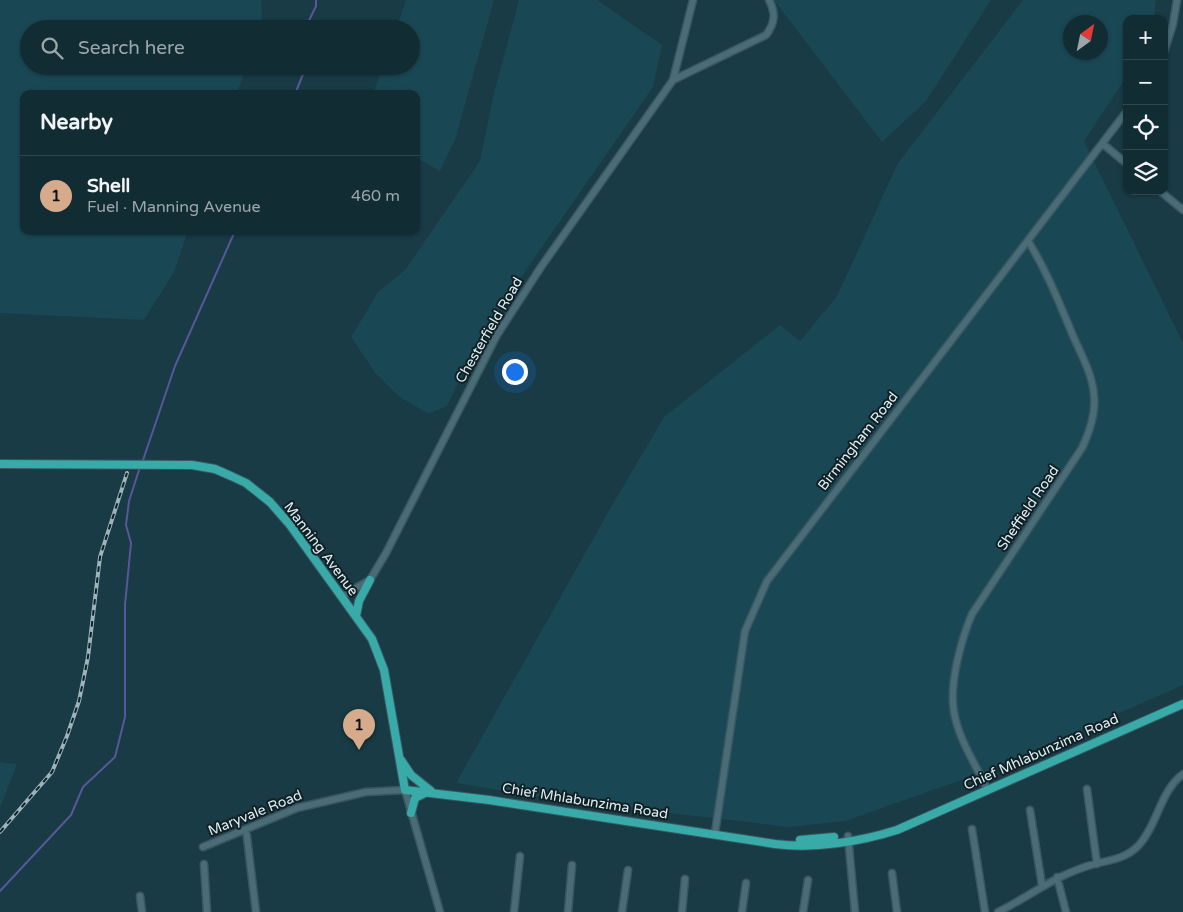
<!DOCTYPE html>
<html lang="en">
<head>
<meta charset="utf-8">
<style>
	body { margin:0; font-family:"Varela Round",sans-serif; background:#1f3840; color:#f1f3f6 }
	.controls { position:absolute; right:15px; top:15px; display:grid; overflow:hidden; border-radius:10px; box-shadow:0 1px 4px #0004 }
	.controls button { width:45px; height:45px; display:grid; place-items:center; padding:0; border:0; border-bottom:1px solid #31484f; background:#122c34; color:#f1f3f6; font:25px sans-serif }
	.compass { position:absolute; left:1063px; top:15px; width:45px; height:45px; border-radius:50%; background:#122c34; box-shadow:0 1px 4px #0004; rotate:33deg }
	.you { position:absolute; left:514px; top:371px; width:18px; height:18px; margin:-12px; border:4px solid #fff; border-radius:50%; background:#1a73e8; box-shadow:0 0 0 8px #1a73e833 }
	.badge { display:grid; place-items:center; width:32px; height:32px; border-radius:50%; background:#d6ab8b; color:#111; font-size:16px; font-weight:700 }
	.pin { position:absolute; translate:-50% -41px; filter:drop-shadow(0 1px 2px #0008) }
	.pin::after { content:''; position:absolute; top:26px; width:18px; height:15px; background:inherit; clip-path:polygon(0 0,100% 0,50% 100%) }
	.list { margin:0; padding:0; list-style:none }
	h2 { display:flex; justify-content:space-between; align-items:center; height:65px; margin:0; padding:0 20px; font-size:21px }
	h2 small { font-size:16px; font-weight:400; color:#9ca7ac }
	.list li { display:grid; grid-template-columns:32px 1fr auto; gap:15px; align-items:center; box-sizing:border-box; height:80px; padding:0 20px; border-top:1px solid #31484f }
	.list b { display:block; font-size:19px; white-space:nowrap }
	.list p { margin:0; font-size:16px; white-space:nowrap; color:#9ca7ac }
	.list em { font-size:16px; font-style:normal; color:#9ca7ac }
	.icon { flex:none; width:28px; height:28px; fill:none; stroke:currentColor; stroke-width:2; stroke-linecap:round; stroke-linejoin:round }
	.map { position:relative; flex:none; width:1183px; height:912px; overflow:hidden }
	.search { position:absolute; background:#122c34; box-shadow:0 1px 4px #0004; left:20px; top:20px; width:400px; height:55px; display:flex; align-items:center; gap:12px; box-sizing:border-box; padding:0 18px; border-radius:28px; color:#9ca7ac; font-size:19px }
	.panel { position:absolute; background:#122c34; box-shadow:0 1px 4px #0004; left:20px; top:90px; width:400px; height:145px; border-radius:10px }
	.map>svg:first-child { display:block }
	.built { fill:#1a4754; fill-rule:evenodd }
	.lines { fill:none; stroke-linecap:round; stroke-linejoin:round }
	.stream { stroke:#595799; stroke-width:2 }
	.minor-casing { stroke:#395760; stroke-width:9 }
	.major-casing { stroke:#395760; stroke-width:10 }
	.minor { stroke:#496c77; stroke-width:6 }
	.major { stroke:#38aba9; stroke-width:8 }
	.rail-casing { stroke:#9bb3bb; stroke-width:4 }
	.rail { stroke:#112025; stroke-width:2; stroke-dasharray:5.5; stroke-linecap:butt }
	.labels { text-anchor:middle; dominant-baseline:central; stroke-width:4; stroke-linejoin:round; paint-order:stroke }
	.street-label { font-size:14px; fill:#dceff5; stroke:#112025 }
</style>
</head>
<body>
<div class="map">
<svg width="1183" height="912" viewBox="0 0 1183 912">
	<rect width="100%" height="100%" fill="#183b45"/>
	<path class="built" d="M0,0h261l1,20 -3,9h-230v37h217l-9,28h-213v137h164l-14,41 -30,48 -144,-7z
		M406,0h88l-39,140 -15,31 -24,-13v-64h-43l10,-28h28v-37h-15z
		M519,0h78l65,45 -9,42 -170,245 -36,74 -18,8 -28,-16 -25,-24 -25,-37 27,-45 27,-22 75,-109 14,-68z
		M774,0h217l-65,101 -44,41z
		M1023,0h133l-2,19h-27v57l-43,65 99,202v342l-193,85 -145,51 -56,6 -231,-27 -102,-17 155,-276 53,-90 116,-92 20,16 37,-45 61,-133zM1070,22h30v30h-30z
		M0,762l17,2 -17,44z"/>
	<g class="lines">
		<path class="stream" d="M305,29l11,-23v-6
			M295,94l9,-22v-6
			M142,463l33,-97 60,-135
			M0,891l71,-76 12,-28 32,-30 10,-40v-112l6,-62 -5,-18 3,-24 11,-34"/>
		<g class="minor-casing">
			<path id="minor" d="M1164,52l9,-28 4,-24
				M673,80l93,-45c9,-12 10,-22 3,-35
				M1103,144l24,20
				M1160,191l23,19
				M342,596l28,-16 16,-27 111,-218 44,-68 132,-187 20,-80
				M987,789c-11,-24 -29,-51 -33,-77 -5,-28 7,-72 18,-98l110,-166c8,-17 14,-34 12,-52 -1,-20 -12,-40 -20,-58 -14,-33 -27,-67 -46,-97
				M1087,789l10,75
				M1030,810l12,75
				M246,829l10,83
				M972,829l13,83
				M715,833l30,-202 22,-50 360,-470
				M848,836l7,76
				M203,847l94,-39 69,-16 39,-2 35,122
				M204,864l3,48
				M892,873l5,39
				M1057,877l9,35
				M140,896l2,16
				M514,912l6,-56
				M568,912l4,-47
				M622,912l6,-42
				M682,912l3,-33
				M742,912l4,-29
				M803,912l5,-32
				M998,912c36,-18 58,-38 100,-49 15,-3 30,-6 41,-18 19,-21 21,-54 44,-71"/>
		</g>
		<g class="major-casing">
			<path id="major" d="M0,464l192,1 23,4 16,7 15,7 24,19 20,23 82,114 12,31 21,120 84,10 286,44c39,5 84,-2 122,-14l286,-126
				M356,616l3,-15 11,-21
				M401,760l10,15 20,16
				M411,813l4,-15 12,-6
				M800,840l34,-3"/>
		</g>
		<use href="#minor" class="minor"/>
		<use href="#major" class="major"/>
		<g class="rail-casing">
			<path id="rail" d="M0,832l52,-60 15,-36 12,-35 9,-44 12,-100 27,-84"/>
		</g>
		<use href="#rail" class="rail"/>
	</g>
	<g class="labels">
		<g class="street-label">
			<text transform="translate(489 330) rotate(-60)">Chesterfield Road</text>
			<text transform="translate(858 441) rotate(-52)">Birmingham Road</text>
			<text transform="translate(1028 508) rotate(-56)">Sheffield Road</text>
			<text transform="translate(321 549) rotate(53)">Manning Avenue</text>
			<text transform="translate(1041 752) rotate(-24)">Chief Mhlabunzima Road</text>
			<text transform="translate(585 801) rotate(9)">Chief Mhlabunzima Road</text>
			<text transform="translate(255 813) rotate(-22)">Maryvale Road</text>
		</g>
	</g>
</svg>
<div class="controls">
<button>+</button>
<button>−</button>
<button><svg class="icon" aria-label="locate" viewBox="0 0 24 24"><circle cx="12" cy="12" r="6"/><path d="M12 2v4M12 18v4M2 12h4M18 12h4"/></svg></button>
<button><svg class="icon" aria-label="layers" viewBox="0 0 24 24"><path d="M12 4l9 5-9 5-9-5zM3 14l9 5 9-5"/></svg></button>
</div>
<svg class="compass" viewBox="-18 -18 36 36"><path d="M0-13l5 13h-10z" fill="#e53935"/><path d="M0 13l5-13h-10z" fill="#9ca7ac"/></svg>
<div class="you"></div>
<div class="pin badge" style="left:359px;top:750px">1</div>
<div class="search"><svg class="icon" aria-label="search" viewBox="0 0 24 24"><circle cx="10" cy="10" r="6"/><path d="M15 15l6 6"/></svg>Search here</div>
<section class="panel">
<h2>Nearby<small></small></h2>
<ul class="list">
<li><span class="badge">1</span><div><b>Shell</b><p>Fuel · Manning Avenue</p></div><em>460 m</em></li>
</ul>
</section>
</div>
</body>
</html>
